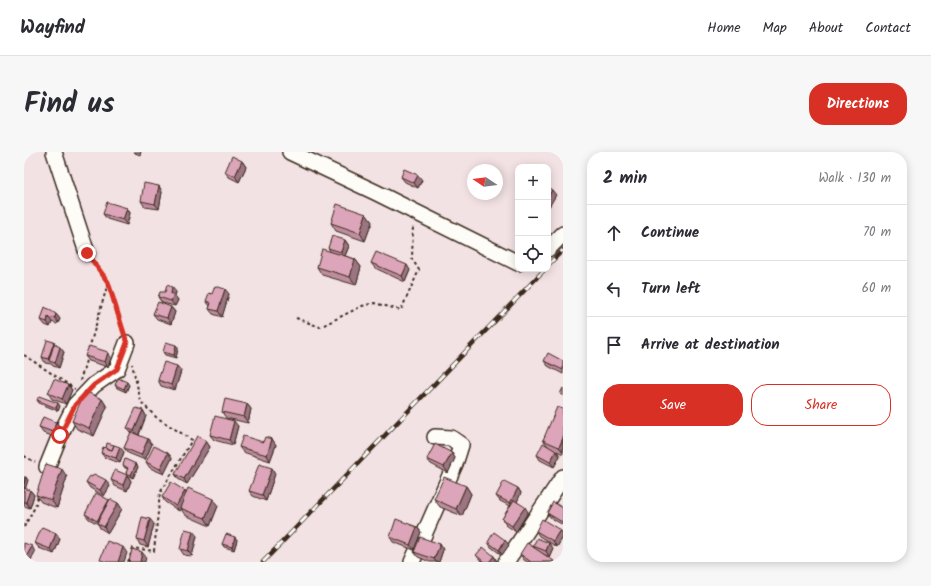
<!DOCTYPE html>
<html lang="en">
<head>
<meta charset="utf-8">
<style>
	body { margin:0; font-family:Kalam,sans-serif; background:#f7f7f7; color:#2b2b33 }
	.controls { position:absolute; right:12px; top:12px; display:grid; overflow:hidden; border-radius:8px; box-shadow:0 2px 10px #0003 }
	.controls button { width:36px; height:36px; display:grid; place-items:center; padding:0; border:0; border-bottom:1px solid #e1e1e2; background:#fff; color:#2b2b33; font:20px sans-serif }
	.compass { position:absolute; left:443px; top:12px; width:36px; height:36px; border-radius:50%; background:#fff; box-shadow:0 2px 10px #0003; rotate:283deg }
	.stop { position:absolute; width:12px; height:12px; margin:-9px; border:3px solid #d93025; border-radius:50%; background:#fff }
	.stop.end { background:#d93025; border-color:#fff; box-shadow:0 1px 4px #0008 }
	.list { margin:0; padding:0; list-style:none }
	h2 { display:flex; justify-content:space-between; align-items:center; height:52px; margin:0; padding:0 16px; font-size:17px }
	h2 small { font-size:13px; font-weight:400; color:#7c7c81 }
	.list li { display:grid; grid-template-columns:26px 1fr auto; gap:12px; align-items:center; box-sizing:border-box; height:56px; padding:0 16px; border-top:1px solid #e1e1e2 }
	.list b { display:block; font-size:15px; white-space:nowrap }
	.list em { font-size:13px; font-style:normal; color:#7c7c81 }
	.actions { display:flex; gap:8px; padding:12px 16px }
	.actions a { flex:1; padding:9px 0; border:1px solid #d93025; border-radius:16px; text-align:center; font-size:14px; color:#d93025 }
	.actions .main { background:#d93025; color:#fff }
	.icon { flex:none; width:22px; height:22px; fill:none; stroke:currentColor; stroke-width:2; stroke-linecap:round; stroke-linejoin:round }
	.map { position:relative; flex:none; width:539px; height:410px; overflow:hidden; border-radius:16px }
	header { display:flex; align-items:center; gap:24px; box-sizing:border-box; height:56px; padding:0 20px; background:#fff; border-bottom:1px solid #e1e1e2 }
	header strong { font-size:19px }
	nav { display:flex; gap:22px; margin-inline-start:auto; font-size:14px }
	.intro { display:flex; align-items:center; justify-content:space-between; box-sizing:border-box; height:96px; padding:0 24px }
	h1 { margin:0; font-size:28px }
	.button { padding:10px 18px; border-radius:16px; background:#d93025; color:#fff; font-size:14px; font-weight:700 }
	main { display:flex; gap:24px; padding:0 24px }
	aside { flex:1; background:#fff; border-radius:16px; box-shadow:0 2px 10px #0003 }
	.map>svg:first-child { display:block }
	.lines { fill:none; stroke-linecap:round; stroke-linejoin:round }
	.minor-casing { stroke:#3b2a1e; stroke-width:18 }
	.path { stroke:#3b2a1e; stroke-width:2; stroke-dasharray:3 3; stroke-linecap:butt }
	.minor { stroke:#fdfcf7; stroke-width:15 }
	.rail-casing { stroke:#3b2a1e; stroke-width:4.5 }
	.rail { stroke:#fdfcf7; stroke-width:3; stroke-dasharray:9; stroke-linecap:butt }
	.wall { fill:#be8e9f; stroke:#3b2a1e }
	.shaded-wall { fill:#9b7482; stroke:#3b2a1e }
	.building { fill:#dda5b9; stroke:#3b2a1e }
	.route { stroke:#d93025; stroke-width:5 }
</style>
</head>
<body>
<header>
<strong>Wayfind</strong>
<nav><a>Home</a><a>Map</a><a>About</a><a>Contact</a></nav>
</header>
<div class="intro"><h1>Find us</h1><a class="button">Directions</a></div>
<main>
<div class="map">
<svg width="539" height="410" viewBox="0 0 539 410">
	<rect width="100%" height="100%" fill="#f3e2e4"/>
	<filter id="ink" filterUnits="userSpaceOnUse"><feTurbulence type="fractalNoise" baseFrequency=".025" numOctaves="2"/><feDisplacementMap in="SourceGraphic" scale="8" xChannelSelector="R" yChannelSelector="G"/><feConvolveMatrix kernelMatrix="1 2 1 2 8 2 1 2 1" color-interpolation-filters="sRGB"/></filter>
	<g filter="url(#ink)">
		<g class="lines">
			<g class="minor-casing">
				<path id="minor" d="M30,0l33,101
					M266,0l85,40 143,71
					M524,97l15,-15
					M23,315l13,-32 15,-30 19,-20 23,-16 10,-26
					M388,410l43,-98 6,-19 -10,-7 -16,-1
					M482,410l57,-85"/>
			</g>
			<path class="path" d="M84,131l15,48
				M272,166l24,9 42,-21 12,-3 27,7 18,-40 -7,-11 1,-34
				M65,197l19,-66 -14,-21
				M0,203l51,34
				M56,229l7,-24
				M0,304l11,6
				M0,375l11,-20 3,-11
				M104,410l5,-14 21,3 6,-58 32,-53 -36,-23 -15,-15 -9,-38"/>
			<use href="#minor" class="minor"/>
			<g class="rail-casing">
				<path id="rail" d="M524,113l15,-15
					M239,410l282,-293"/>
			</g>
			<use href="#rail" class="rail"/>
		</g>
		<path class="wall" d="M110,0h7l-1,3 -5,-2z
			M218,9l4,6 -7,15 -10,-5 -4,-5z
			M377,25l21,3 -4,8 -13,-6z
			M135,34l3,6 -3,17 -14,-2 -4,-6z
			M103,56l3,5 -3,12 -20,-6 -4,-5z
			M342,62l6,8 -7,19 -29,-10 -5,-8z
			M321,88l4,6 -4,10 10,3 6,8 -5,18 -34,-10 -5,-8 14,-15 -3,-4z
			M347,111l39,7 -5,12 -30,-14z
			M152,140l-1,4 3,4 -3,6 -13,-3 -4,-6z
			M188,142h17l-7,23 -9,-3 -4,-5 1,-3 -4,-5z
			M147,155l4,5 -4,12 -14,-5 -4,-5z
			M32,162l4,5 -2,4 -2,1 -4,-2 -2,5 -5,-2 -4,-5z
			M32,193l8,7 -5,16 -6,-2 -2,-2 -6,-1 -3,-6z
			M152,193l2,3 -2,10 -11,-3 -2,-3z
			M84,200l3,6 -3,9 -19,-6 -4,-5z
			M520,209h19v13l-15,-8z
			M153,214l4,5 -6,19 -14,-4 -3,-6z
			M44,233l4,5 -6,14 -14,-5 -4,-6z
			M91,233h14l-3,7 -9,-4z
			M78,247l5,8 -13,29 -17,-7 -5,-8z
			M13,248l23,6 -2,5 -19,-8z
			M223,252l4,5 -3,14 -22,-5 -4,-6z
			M539,257v45l-6,-3 3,5 -6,11 -14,-7 -3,-5 11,-9 -5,-6z
			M119,258l3,6 -7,19 13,9 -7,16 -17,-7 -4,-5 7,-15 -4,-5z
			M32,270l4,5 -4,10 -13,-4 -4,-6z
			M214,274l-5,19 -19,-5 -4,-5z
			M248,287l4,6 -6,16 -27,-9 -4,-5 24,-5z
			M182,289l4,6 -23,37 -9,-5 -3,-5z
			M100,300l-4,11 -15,-5 -4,-5z
			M144,301l4,5 -8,16 -14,-6 -4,-6z
			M428,301l3,5 -7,15 -17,-9 -4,-5z
			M112,312l2,3 -5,11 -5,-2 -2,-3 2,-4 -3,-1 -2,-3z
			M248,316l3,6 -9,27 -13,-5 -4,-5z
			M103,323l4,6 -4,10 -12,-5 -4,-6z
			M0,325l4,3 -3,9 5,1 4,5 -4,13 -6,-2z
			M43,325l-10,31 -16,-6 -5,-7z
			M62,330l24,4 -6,10 -14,-8z
			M442,334l5,8 -9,22 -22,-9 -6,-8z
			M494,336l3,5 -4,9 11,10 -12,20 -10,-7 -4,-6 8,-13 -10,-5 -4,-5z
			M162,340l32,14 -8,20 -25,-11 -4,-6 -2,2 -14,-9 -3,-5z
			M85,349l9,2 4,6 -14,24 -8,-5 -2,-4 -9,-5 -4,-5z
			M539,356v17l-12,-7 -4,-5z
			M130,372l-6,23 -8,-2 -3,-6z
			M393,375l4,5 -7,18 -21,-8 -3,-5z
			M536,378l3,4v3l-6,10 -18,-11 -3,-5z
			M32,381l4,6 -6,15 -15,-6 -4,-5z
			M173,384l-5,20 -8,-1 -4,-6z
			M211,385l2,3 -3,10 -10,-3 -2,-3z
			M464,390l21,3 -7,10 -11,-8z
			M416,392l3,6 -4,12h-9l-12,-5 -4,-5z
			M509,394l20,2 -4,9 -6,-3 11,8h-27l-3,-2 -4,-6 15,-6z
			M452,403l18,1 3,6h-15z"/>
		<path class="shaded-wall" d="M218,9l4,6 -7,15 -4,-6z
			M394,23l4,5 -4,8 -4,-5z
			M135,34l3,6 -3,17 -4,-5z
			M528,38l4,5 -7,12 -1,-1v-9z
			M103,56l3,5 -3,12 -4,-5z
			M342,62l6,8 -7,19 -5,-8z
			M321,88l4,6 -5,12 -3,-6z
			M331,107l6,8 -5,18 -6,-8z
			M383,113l3,5 -5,12 -3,-6z
			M148,135l4,5 -1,4 3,4 -3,6 -4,-5v-7z
			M201,137l4,5 -7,23 -4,-6z
			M147,155l4,5 -4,12 -4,-6z
			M32,162l4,5 -2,4 -3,-6z
			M24,165l4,5 -2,5 -3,-5z
			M30,190l4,5 -8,14 -2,-2z
			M152,193l2,3 -2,10 -2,-3z
			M36,195l4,5 -5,16 -4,-5z
			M84,200l3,6 -3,9 -3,-5z
			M153,214l4,5 -6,19 -4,-5z
			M103,230l2,3 -3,7 -2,-3z
			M44,233l4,5 -6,14 -4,-5z
			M78,247l5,8 -13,29 -5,-8z
			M34,251l2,3 -2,5 -2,-3z
			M223,252l4,5 -3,14 -4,-6z
			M119,258l3,6 -8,20 -4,-5z
			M210,269l4,5 -5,19 -4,-5z
			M32,270l4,5 -4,10 -3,-5z
			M539,286v14l-4,-5z
			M124,287l4,5 -7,16 -4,-5z
			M248,287l4,6 -6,16 -3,-6z
			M182,289l4,6 -23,37 -3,-5z
			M96,295l4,5 -4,11 -4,-5z
			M532,299l4,5 -6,11 -4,-5z
			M144,301l4,5 -8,16 -4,-5z
			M428,301l3,5 -7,15 -4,-6z
			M112,312l2,3 -5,11 -2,-3z
			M248,316l3,6 -9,27 -4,-6z
			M38,317l5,8 -10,31 -6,-8z
			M103,323l4,6 -4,10 -4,-6z
			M2,325l2,3 -3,10 -1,-1v-5z
			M82,328l4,6 -6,10 -4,-6z
			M442,334l5,8 -9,22 -6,-7z
			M494,336l3,5 -7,15 -4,-5z
			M6,338l4,5 -4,13 -4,-6z
			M161,339l4,5 -9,12 1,1 -2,2 -3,-5z
			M189,347l5,7 -8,20 -5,-8z
			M85,348l3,5 -12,20 -3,-4z
			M94,351l4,6 -14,24 -4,-6z
			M501,355l3,5 -12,20 -4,-6z
			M126,367l4,5 -6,23 -4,-6z
			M393,375l4,5 -7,18 -4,-5z
			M536,378l3,4v3l-6,10 -4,-6z
			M169,379l4,5 -5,20 -4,-5z
			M32,381l4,6 -6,15 -4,-5z
			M211,385l2,3 -3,10 -2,-3z
			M481,388l4,5 -7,10 -3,-5z
			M525,391l4,5 -4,9 -3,-6z
			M416,392l3,6 -4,12h-3l-2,-3z
			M8,394l3,6 -5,10h-5l-1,-1z
			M99,395l4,6 -3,9h-6z
			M118,400l4,5 -1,5h-5z
			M470,404l3,6h-8z"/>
		<path class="building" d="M208,4l10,5 -7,15 -10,-4z
			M380,17l14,6 -4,8 -13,-6z
			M120,31l15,3 -4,18 -14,-3z
			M524,35l4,3 -4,7z
			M83,50l20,6 -4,12 -20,-6z
			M313,52l29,10 -6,19 -29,-10z
			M308,84l13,4 -4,12 -13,-4z
			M298,97l33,10 -5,18 -33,-10z
			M352,100l31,13 -5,11 -31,-13z
			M143,133l5,2 -1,7h3l-3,7 -13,-4 2,-5h5z
			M191,134l10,3 -7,22 -9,-2 2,-6 -5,-2 3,-8 3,1z
			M134,150l13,5 -4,11 -14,-4z
			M21,155l11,7 -1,3 -3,1 -4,-1 -1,5 -6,-2z
			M23,188l7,2 -6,17 -6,-2z
			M142,190l10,3 -2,10 -11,-3z
			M30,192l6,3 -5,16 -6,-2z
			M65,194l19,6 -3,10 -20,-6z
			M524,201l15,8v9l-19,-9z
			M140,210l13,4 -6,19 -13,-5z
			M94,226l9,4 -3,7 -9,-4z
			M30,227l14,6 -6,14 -14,-6z
			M539,236v8l-3,-2z
			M61,239l17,8 -13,29 -17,-7z
			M15,244l19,7 -2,5 -19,-8z
			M201,247l22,5 -3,13 -22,-5z
			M533,255l6,2v29l-4,9 -16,-7z
			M112,256l7,2 -9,21 -7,-3z
			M191,264l19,5 -5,19 -19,-5z
			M19,265l13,5 -3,10 -14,-5z
			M107,280l17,7 -7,16 -17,-7z
			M173,284l9,5 -22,38 -9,-5z
			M219,284l20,6 2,-5 7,2 -5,16 -28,-8z
			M83,291l7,2 -2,5 -6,-2z
			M519,291l13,8 -6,11 -13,-7z
			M411,292l17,9 -8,14 -17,-8z
			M90,293l6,2 -4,11 -15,-5 2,-6 9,3z
			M130,294l14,7 -8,16 -14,-7z
			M101,307l11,5 -5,11 -5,-2 2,-5 -5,-3z
			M22,312l16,5 -11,31 -15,-5z
			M235,312l13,4 -10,27 -13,-4z
			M91,318l12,5 -4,10 -12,-5z
			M70,322l12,6 -6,10 -14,-8 4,-6 2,1z
			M0,325h2l-2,7z
			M420,325l22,9 -10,23 -22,-10z
			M480,329l14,7 -8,15 -14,-7z
			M147,330l14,9 -9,15 -14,-9z
			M0,336l6,2 -4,12h-2z
			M164,336l25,11 -8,19 -25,-10z
			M72,341l13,7 -12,21 -12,-7z
			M86,347l8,4 -14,24 -7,-4z
			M490,348l11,7 -13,19 -10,-7z
			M529,350l10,6v12l-1,2 -15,-9z
			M118,365l8,2 -6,22 -7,-2z
			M372,367l21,8 -7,18 -20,-8z
			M518,367l18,11 -7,11 -17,-10z
			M18,375l14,6 -6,16 -15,-6z
			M161,377l8,2 -5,20 -8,-2z
			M470,380l11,8 -6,10 -11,-8z
			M202,382l9,3 -3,10 -10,-3z
			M396,385l20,7 -6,15 -20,-7z
			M513,386l12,5 -3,8 -13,-5z
			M83,389l16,6 -5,15h-11l-7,-2z
			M0,391l8,3 -8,15z
			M503,391l27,18 -1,1h-22l-11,-8z
			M459,395l11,9 -5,6h-5l-8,-7z
			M108,397l10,3 -2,10h-11z"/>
	</g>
	<g class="lines" filter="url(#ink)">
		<path class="route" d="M36,283l15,-30 19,-20 23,-16 10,-26 -19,-61 -21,-29"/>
	</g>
</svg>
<div class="controls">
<button>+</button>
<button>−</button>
<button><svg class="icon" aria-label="locate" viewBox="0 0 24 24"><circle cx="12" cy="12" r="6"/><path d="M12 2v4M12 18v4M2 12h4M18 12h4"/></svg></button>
</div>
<svg class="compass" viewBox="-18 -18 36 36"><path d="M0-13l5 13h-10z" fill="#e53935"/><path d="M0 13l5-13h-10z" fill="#7c7c81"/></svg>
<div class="stop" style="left:36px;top:283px"></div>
<div class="stop end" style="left:63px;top:101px"></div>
</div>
<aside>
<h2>2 min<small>Walk · 130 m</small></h2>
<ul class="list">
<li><svg class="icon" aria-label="ahead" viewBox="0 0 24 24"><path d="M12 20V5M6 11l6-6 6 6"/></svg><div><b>Continue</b></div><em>70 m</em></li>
<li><svg class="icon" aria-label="left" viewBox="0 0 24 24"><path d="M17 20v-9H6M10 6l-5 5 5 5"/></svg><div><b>Turn left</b></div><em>60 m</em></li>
<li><svg class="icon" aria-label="arrive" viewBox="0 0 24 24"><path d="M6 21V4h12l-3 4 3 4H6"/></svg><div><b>Arrive at destination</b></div></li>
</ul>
<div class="actions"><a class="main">Save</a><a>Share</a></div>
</aside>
</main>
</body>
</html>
